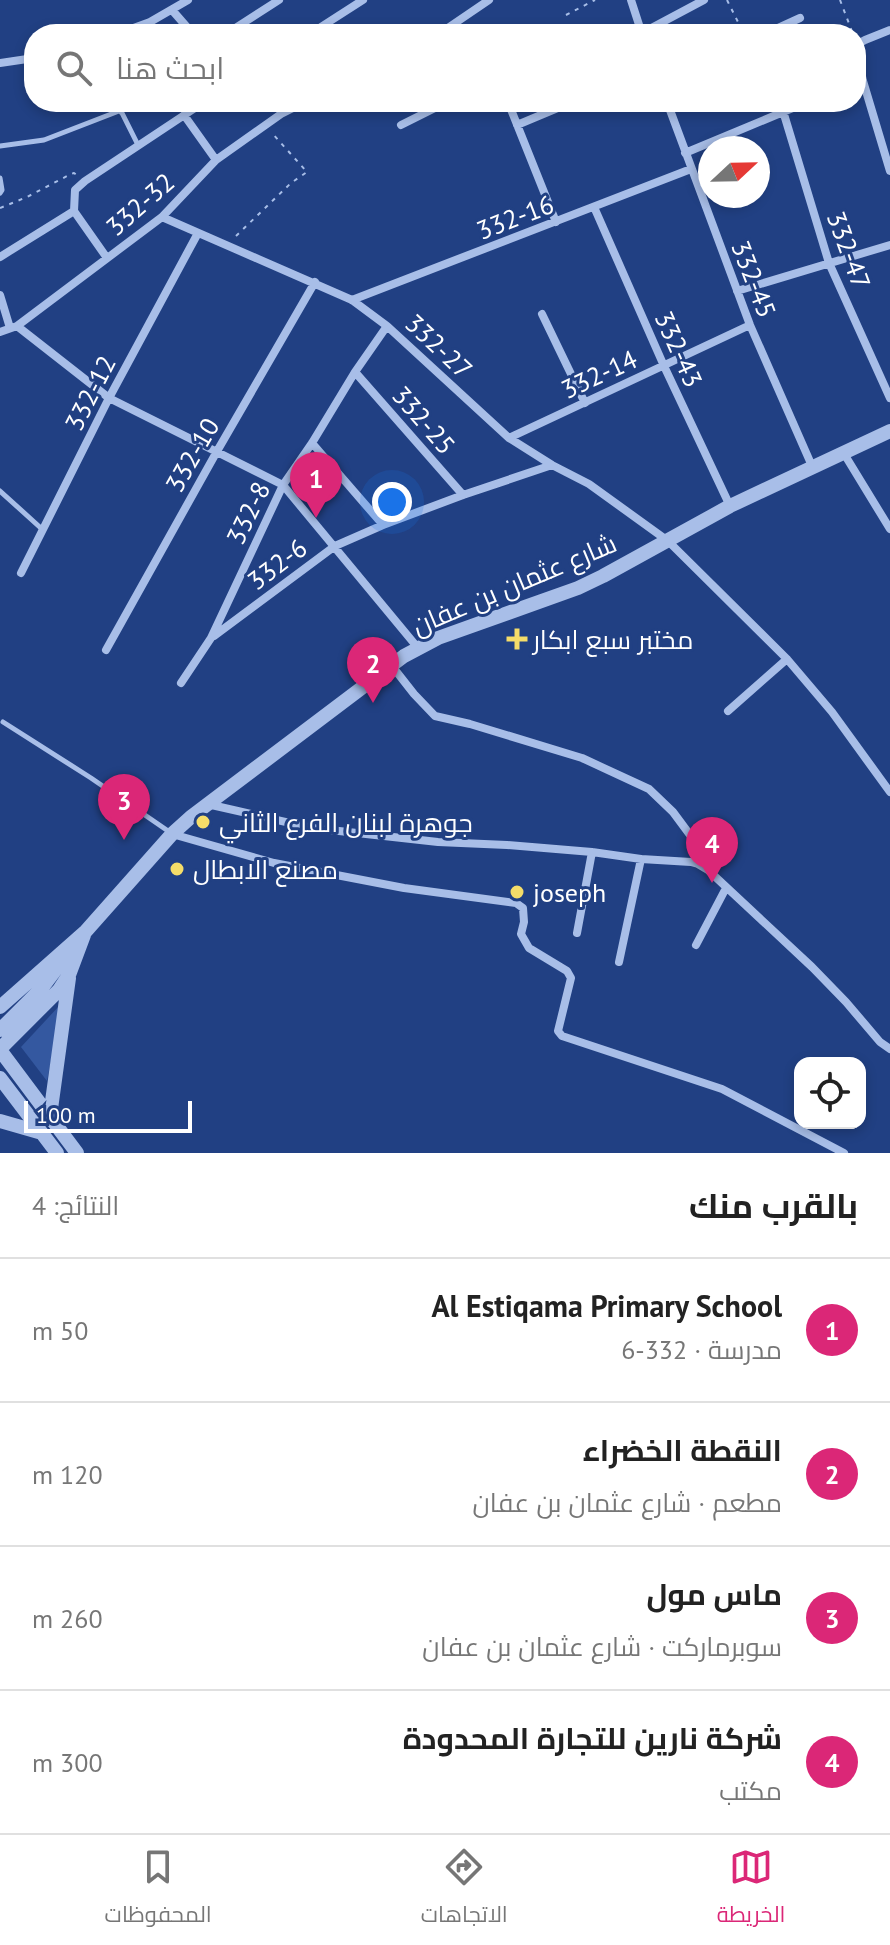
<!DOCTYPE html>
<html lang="ar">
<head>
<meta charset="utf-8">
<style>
	body { margin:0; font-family:"PT Sans",Cairo,sans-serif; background:#f2f2f2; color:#222; direction:rtl }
	.controls { position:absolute; right:24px; bottom:24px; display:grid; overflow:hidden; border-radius:16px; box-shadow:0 4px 12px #0003 }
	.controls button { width:72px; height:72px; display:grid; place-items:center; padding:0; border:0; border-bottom:2px solid #e0e0e0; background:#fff; color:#222; font:40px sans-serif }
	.compass { position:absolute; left:698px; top:136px; width:72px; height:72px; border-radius:50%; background:#fff; box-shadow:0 4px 12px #0003; rotate:68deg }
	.scale { position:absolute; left:24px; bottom:20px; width:168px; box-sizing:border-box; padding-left:8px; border:4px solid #fff; border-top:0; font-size:22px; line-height:28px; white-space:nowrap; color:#fff; -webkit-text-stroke:6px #214083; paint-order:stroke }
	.you { position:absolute; left:392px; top:502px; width:28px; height:28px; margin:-20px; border:6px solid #fff; border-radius:50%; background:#1a73e8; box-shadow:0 0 0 12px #1a73e833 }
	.badge { display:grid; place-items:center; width:52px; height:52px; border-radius:50%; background:#db2777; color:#fff; font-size:26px; font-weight:700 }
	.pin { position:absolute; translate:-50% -66px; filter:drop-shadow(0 2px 4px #0008) }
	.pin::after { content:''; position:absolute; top:42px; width:28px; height:24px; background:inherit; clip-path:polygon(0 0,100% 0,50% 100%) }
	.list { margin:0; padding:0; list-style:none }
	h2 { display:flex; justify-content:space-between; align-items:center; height:104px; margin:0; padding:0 32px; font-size:34px }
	h2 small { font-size:26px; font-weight:400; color:#767676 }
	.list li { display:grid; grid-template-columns:52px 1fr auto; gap:24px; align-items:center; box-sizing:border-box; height:144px; padding:0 32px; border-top:2px solid #e0e0e0 }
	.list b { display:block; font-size:30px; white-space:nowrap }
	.list p { margin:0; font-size:26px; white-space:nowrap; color:#767676 }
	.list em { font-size:26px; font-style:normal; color:#767676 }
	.icon { flex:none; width:44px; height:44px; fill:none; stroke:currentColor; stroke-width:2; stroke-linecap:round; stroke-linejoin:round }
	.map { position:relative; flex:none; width:890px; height:1153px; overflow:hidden; direction:ltr }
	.search { position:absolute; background:#fff; box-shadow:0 4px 12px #0003; left:24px; right:24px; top:24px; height:88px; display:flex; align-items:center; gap:20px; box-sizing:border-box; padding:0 28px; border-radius:32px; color:#767676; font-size:30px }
	.sheet { height:680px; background:#fff }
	nav { display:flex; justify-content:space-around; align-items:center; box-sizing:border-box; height:112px; border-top:2px solid #e0e0e0; background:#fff; font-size:22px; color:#767676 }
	nav a { display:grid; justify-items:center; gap:4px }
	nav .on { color:#db2777 }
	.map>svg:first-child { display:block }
	.grass { fill:#3458a0 }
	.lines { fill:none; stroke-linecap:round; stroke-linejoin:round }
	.path { stroke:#a8bee8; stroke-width:2; stroke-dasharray:4 6; stroke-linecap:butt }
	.service { stroke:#a8bee8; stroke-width:5 }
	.minor { stroke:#a8bee8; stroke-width:8 }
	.tertiary { stroke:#a8bee8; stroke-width:14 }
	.poi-dot { fill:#f5dd69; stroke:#214083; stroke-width:3 }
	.labels { text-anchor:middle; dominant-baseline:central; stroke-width:6; stroke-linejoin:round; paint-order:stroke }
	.street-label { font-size:26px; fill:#fff; stroke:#214083 }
	.poi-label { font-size:26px; fill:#fff; stroke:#214083; text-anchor:start }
</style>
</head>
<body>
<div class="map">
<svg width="890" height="1153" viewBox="0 0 890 1153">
	<rect width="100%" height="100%" fill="#214083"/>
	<path class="grass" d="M60,1005l1,3 -14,73 -26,-34z"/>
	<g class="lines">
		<path class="path" d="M727,0l17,34
			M840,0l13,34
			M566,15l29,-15
			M0,208l27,-11 44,-23 3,-1 4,3
			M236,236l55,-53 16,-11 -36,-40"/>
		<path class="service" d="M0,146l44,-6 75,-29 3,2 16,32
			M0,178l2,12 -2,3
			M0,491l43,39
			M3,722l88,56 80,55"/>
		<path class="minor" d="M631,0l11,34
			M172,10l21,24
			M642,33l62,-33
			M117,34l33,-12 38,-22
			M226,34l53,-34
			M310,34l53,-34
			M439,34l50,-34
			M765,34l35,-16
			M856,45l9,-5 25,-10
			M856,48l7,33 27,90
			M0,63l34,-5
			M508,102l48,120
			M667,102l83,223 62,141
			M783,111l46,152 61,135
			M184,115l32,45
			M401,125l46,-23
			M517,125l55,-23
			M685,153l122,-51
			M594,207l70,159 66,140
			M74,211l33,47
			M162,217l190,83 35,26 122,112 43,27 37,19 79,57 119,118 45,53 58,80
			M0,257l74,-46 1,-21 10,-9 119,-79
			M737,291l153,-46
			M0,295l10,33
			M352,300l339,-131
			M542,314l43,89
			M17,326l92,72 174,87 135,163
			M0,332l17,-6 145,-109 54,-57 65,-46 24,-12
			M355,372l108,123
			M509,438l241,-113
			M312,443l71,82
			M843,452l47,77
			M21,573l88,-175 89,-165
			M214,636l121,-90 48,-21 80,-30 89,-30
			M106,650l110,-197 99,-171
			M392,666l22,28 21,22 35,8 112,34 67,31 24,23 23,31
			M181,683l30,-45 72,-153 29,-42 43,-71 32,-46
			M728,711l59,-52
			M207,804l105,24 126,14 69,3 85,7 49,7 50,3 7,2 10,6 104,97 34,35 34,40 10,7
			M172,834l102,29 130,25 112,15 7,5 1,14 -3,12 8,14 38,23 4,7 -13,53 4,5 160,53 122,64
			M577,933l15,-81
			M696,945l30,-57
			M619,962l22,-103"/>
		<path class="tertiary" d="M0,1007l86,-76 86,-97 20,-18 212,-160 34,-18 140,-50 25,-12 127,-70 160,-75
			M0,1030l41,-41 25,-33
			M0,1049l59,-59 10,-15 15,-40
			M0,1050l77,103
			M0,1078l57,75
			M50,1116l19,-138
			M0,1121l42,12"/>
	</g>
	<g class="poi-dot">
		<path d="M513 627h8v8h8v8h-8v8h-8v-8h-8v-8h8z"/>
		<circle cx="203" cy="822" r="8"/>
		<circle cx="177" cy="869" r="8"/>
		<circle cx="517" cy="892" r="8"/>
	</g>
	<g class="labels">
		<g class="street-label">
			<text transform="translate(140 204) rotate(-41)">332-32</text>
			<text transform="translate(515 217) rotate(-21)">332-16</text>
			<text transform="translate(849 250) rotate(70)">332-47</text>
			<text transform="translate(754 279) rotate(69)">332-45</text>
			<text transform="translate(439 346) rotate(43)">332-27</text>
			<text transform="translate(679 349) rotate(66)">332-43</text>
			<text transform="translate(599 374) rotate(-25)">332-14</text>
			<text transform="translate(90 393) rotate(-63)">332-12</text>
			<text transform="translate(424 420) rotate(49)">332-25</text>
			<text transform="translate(192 455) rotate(-60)">332-10</text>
			<text transform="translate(248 513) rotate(-64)">332-8</text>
			<text transform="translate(277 564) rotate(-37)">332-6</text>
			<text transform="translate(514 584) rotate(-23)">شارع عثمان بن عفان</text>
		</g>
		<g class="poi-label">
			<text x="533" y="639">مختبر سبع ابكار</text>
			<text x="219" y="822">جوهرة لبنان الفرع الثاني</text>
			<text x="193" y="869">مصنع الابطال</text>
			<text x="533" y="892">joseph</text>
		</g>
	</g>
</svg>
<div class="controls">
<button><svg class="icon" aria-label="locate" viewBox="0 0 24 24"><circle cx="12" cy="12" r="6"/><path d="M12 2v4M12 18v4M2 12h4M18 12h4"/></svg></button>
</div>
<svg class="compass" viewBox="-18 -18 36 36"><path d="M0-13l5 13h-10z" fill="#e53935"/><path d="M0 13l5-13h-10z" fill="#767676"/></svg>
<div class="scale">100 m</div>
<div class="you"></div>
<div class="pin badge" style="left:316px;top:518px">1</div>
<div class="pin badge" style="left:373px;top:703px">2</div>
<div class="pin badge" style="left:124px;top:840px">3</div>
<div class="pin badge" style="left:712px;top:883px">4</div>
<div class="search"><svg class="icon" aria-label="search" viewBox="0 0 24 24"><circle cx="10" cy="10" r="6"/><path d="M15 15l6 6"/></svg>ابحث هنا</div>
</div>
<section class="sheet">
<h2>بالقرب منك<small>النتائج: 4</small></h2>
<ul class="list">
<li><span class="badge">1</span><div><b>Al Estiqama Primary School</b><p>مدرسة · 332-6</p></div><em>50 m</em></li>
<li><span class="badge">2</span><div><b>النقطة الخضراء</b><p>مطعم · شارع عثمان بن عفان</p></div><em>120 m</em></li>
<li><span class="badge">3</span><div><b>ماس مول</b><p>سوبرماركت · شارع عثمان بن عفان</p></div><em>260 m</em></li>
<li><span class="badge">4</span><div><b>شركة نارين للتجارة المحدودة</b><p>مكتب</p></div><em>300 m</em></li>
</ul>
</section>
<nav>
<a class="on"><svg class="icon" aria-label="map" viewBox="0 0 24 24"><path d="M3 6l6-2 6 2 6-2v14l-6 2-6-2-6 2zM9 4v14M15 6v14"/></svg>الخريطة</a>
<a><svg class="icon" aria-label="directions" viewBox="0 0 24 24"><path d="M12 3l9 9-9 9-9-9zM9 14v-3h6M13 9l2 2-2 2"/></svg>الاتجاهات</a>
<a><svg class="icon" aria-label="saved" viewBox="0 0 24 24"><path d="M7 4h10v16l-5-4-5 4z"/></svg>المحفوظات</a>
</nav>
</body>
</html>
